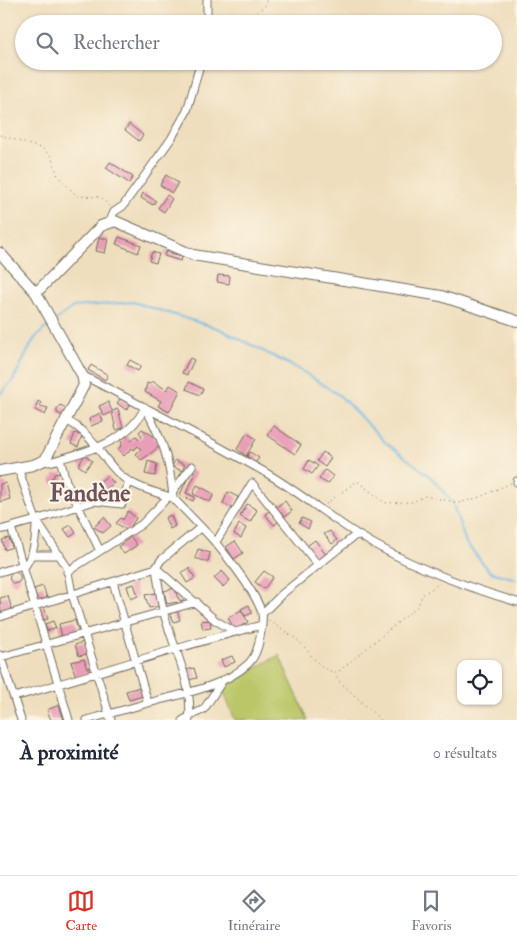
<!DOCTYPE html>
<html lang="fr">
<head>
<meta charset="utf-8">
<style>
	body { margin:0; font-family:"IM FELL Double Pica",serif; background:#f6f6f7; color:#1f2937 }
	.controls { position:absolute; right:15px; bottom:15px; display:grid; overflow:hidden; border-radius:10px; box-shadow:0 1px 4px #0004 }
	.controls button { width:45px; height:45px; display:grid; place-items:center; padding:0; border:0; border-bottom:1px solid #e0e1e3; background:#fff; color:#1f2937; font:25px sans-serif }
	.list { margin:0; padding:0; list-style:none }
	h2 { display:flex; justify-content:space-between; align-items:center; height:65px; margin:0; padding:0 20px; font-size:21px }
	h2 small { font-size:16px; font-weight:400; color:#747a83 }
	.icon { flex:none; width:28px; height:28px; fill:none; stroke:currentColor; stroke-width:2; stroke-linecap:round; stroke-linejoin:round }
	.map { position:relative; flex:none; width:517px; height:720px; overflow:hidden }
	.search { position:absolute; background:#fff; box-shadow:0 1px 4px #0004; left:15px; right:15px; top:15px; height:55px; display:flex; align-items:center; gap:12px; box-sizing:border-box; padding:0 18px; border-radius:28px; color:#747a83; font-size:19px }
	.sheet { height:155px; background:#fff }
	nav { display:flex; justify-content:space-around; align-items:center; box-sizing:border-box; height:70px; border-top:1px solid #e0e1e3; background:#fff; font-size:14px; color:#747a83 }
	nav a { display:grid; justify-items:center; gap:2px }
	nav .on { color:#d93025 }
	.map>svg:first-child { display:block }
	.green { fill:#bac668; stroke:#72784a }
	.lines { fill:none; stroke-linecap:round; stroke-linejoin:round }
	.stream { stroke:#68b6e2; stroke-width:2 }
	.building { fill:#e99db7 }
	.street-casing { stroke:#706a5e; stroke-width:9 }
	.secondary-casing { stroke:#706a5e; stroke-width:12 }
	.path { stroke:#706a5e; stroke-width:1; stroke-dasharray:1 4; stroke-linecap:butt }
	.street { stroke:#fff; stroke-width:7 }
	.secondary { stroke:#fff; stroke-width:10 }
	.labels { text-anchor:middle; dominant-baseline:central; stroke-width:4.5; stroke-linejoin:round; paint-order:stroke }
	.quarter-label { font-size:24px; font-weight:bold; fill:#6e535c; stroke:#fcf5e5 }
</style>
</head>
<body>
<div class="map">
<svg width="517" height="720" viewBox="0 0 517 720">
	<rect width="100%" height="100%" fill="#fcf5e5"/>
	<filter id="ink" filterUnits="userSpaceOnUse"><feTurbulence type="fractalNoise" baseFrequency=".02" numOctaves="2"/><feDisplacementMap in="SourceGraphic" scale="10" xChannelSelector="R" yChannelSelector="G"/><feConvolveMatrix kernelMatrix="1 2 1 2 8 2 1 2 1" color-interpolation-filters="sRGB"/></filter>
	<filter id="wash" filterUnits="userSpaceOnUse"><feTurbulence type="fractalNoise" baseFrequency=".0096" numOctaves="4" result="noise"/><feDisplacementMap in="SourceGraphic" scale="20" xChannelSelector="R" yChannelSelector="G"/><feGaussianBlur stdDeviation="1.12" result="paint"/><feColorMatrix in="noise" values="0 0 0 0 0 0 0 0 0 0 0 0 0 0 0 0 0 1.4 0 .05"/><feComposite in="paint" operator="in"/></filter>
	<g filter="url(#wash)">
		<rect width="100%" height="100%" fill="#efdebd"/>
		<path class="green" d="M279,655l29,65h-73l-13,-32z"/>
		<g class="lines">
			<path class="stream" d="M56,320l17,-13 60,-5 87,27 82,42 38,25 45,46 46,35 21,25 14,41 24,29 27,7
				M0,394l13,-14 21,-41 16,-15"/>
		</g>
		<g id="blocks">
			<path class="building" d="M129,124l14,11 -4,6 -14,-11z
				M110,162l23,15 -4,6 -23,-15z
				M166,175l12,8 -6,10 -12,-8z
				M143,193l13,8 -3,4 -12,-7z
				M167,195l5,4 -8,13 -6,-4z
				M99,237l9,2 -3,14 -9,-2z
				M119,237l22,8 -3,8 -22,-9z
				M166,251l16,6 -1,4 -17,-5z
				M152,252l7,2 -3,9 -7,-2z
				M218,275l12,1 -1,8 -12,-2z
				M190,358l4,2 -7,15 -5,-2z
				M130,360l11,6 -3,5 -11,-6z
				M91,365l17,10 -3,5 -17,-10z
				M152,381l15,9 3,-5 10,6 -11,21 -11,-6 3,-5 -16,-9 2,-9 3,1z
				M189,382l14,7 -3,6 -14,-6z
				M121,398l9,7 -4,5 -9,-7z
				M38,401l3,2 -1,3 8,2 -3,7 -10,-5z
				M108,402l4,9 6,-2 5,19 -7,2 -4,-18 -8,4 -5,-10z
				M60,405l8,4 -4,7 -7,-3v-4z
				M100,413l3,8 -12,5 -2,-7z
				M274,426l27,19 -6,9 -28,-19z
				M142,429l10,6 9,10 -11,9 -9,6 -5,-6 5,-5 -3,-3 -4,4 -2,-2 -8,8 -6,-7 4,-4 -1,-5 5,-4 5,5 5,-5 3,3 3,-3 -3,-4z
				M75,433l7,3 -4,11 -7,-3z
				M247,433l9,6 -10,17 -9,-7z
				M250,452l9,6 -4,5 -8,-7z
				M323,452l8,6 -6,9 -8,-6z
				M85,455l7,6 -7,9 -7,-5z
				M175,460l10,5 -3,6 -10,-5z
				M309,460l9,6 -6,8 -8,-5z
				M148,461l9,3 -2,12 -10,-2z
				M191,470l5,3 -10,20 9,4 -2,4 -13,-6z
				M325,470l8,6 -5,8 -9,-5z
				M63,473l2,9 -13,2 -1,-6 3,-1v-3z
				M107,476l7,7 -10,8 -7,-7z
				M6,483l4,16 -10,3v-18z
				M197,485l17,9 -4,8 -17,-8z
				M114,489l7,6 -6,7 -7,-6z
				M228,492l10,5 -5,11 -10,-5z
				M285,501l7,10 -8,6 -8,-10z
				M247,504l10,6 -7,12 -10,-6z
				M271,510l8,11 -5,4 -9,-11z
				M128,511l8,7 -8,13 -12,-8 5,-5 2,2z
				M171,515l4,11 -5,3 -5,-11z
				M104,517l7,9 -8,7 -9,-6z
				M302,518l9,4 -3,7 -9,-6z
				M239,524l7,4 -5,10 -7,-4z
				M71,525l5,8 -6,4 -6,-8z
				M330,531l7,9 -5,4 -8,-10z
				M131,537l6,8 -13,9 -6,-7z
				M9,538l3,9 -7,3 -3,-10z
				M315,540l11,15 -8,5 -11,-14z
				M235,541l8,12 -9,6 -8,-12z
				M198,549l12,4 -2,9 -13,-4z
				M189,568l6,10 -8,5 -6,-10z
				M222,571l8,9 -7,7 -9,-9z
				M264,571l9,6 -9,12 -9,-7z
				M9.5 578a5.5 5.5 0 1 1 11 0a5.5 5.5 0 1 1-11 0Z
				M134,584l4,12 -7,3 -4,-13z
				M43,586l4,12 -9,3 -4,-12z
				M175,588l2,8 3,5 3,-1 1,6 -6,1 -1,-5 -10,2 -3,-13z
				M156,593l4,13 -11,2 -4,-13z
				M8,596l4,14 -11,3 -1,-15z
				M249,605l3,8 -7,3 -4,-7z
				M44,607l4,12 -5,1 -4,-12z
				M177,610l3,10 -6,2 -4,-9z
				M241,610l7,12 -13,8 -7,-12z
				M75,620l4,13 -17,4 -3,-13z
				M210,620l1,8 -8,1 -2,-8z
				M53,621l3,7 -9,3 -2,-7z
				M83,642l4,12 -8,2 -4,-11z
				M232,656l3,6 -11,5 -3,-7z
				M84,659l3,10 6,-2 2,4 -19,6 -5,-15z
				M194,668l3,10 -9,2 -2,-10z
				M140,687l3,9 -14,4 -3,-9z
				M59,705l5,15h-13l-4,-10z"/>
		</g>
	</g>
	<g filter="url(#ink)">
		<use href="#blocks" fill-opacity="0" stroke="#706a5e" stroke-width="1"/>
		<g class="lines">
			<g class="street-casing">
				<path id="street" d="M207,24v-24
					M110,221l4,-9 9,-6 48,-67 16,-28 14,-50
					M82,375c61,31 122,63 181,96 33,19 62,43 94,63 48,30 106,52 160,68
					M60,459l6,22 34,70
					M45,460l4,2c35,-10 80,-19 96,-55 18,35 25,52 28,91 -18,-6 -40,-11 -54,-24 -18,-17 -28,-42 -52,-53
					M18,468l18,52 58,-19 28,3 7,-23
					M517,481v1
					M173,491l19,-25
					M173,498l28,29 -40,33 -5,8 59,52 20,12
					M36,520l31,47 5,27 39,126
					M11,527l58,193
					M201,527c17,17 54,63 61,86 1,4 0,9 0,12
					M0,530l36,-10c0,19 -1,32 -12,48
					M216,542l36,-59 66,82
					M33,555h27
					M0,572l23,-7
					M67,572l75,-48 26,-27
					M262,614l20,-20 75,-60
					M0,617l156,-49c2,14 4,28 7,42 9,36 31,73 26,110
					M0,655l21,65
					M1,657l196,-55
					M14,697c83,-23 165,-51 248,-72 -2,13 -4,30 -14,39 -26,24 -68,30 -100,39l-35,-121
					M87,720l61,-17
					M183,720l21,-11 19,-29"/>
			</g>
			<g class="secondary-casing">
				<path id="secondary" d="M0,253l36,40 46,82 2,10 -39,75 -12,5 -33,6
					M36,293l65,-67 14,-5 78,34 248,41 76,25"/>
			</g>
			<path class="path" d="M225,24l4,-4 22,-4 15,-11v-5
				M0,135l43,14 8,7 7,20 19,20 24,1 9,10
				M326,504l31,-23 28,22 27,-1 13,-6 34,7 21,-6 31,-14
				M269,620c8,7 17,12 26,18 14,10 23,35 43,34l80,-66 4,-11 18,-12
				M334,673l5,8 42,39"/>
			<use href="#street" class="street"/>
			<use href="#secondary" class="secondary"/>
		</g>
	</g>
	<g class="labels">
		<g class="quarter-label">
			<text x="90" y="493">Fandène</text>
		</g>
	</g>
</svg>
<div class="controls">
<button><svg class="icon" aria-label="locate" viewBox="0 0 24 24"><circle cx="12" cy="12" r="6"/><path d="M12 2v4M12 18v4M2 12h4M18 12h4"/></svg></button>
</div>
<div class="search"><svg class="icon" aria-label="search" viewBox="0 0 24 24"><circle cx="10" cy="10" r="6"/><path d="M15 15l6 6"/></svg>Rechercher</div>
</div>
<section class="sheet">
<h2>À proximité<small>0 résultats</small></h2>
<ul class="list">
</ul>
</section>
<nav>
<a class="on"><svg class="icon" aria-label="map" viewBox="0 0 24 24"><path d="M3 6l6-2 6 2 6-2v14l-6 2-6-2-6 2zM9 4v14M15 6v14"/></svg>Carte</a>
<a><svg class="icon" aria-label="directions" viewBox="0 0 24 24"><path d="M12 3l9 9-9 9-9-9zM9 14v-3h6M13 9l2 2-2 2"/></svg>Itinéraire</a>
<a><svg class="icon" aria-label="saved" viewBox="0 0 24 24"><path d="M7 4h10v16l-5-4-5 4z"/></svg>Favoris</a>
</nav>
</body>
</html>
